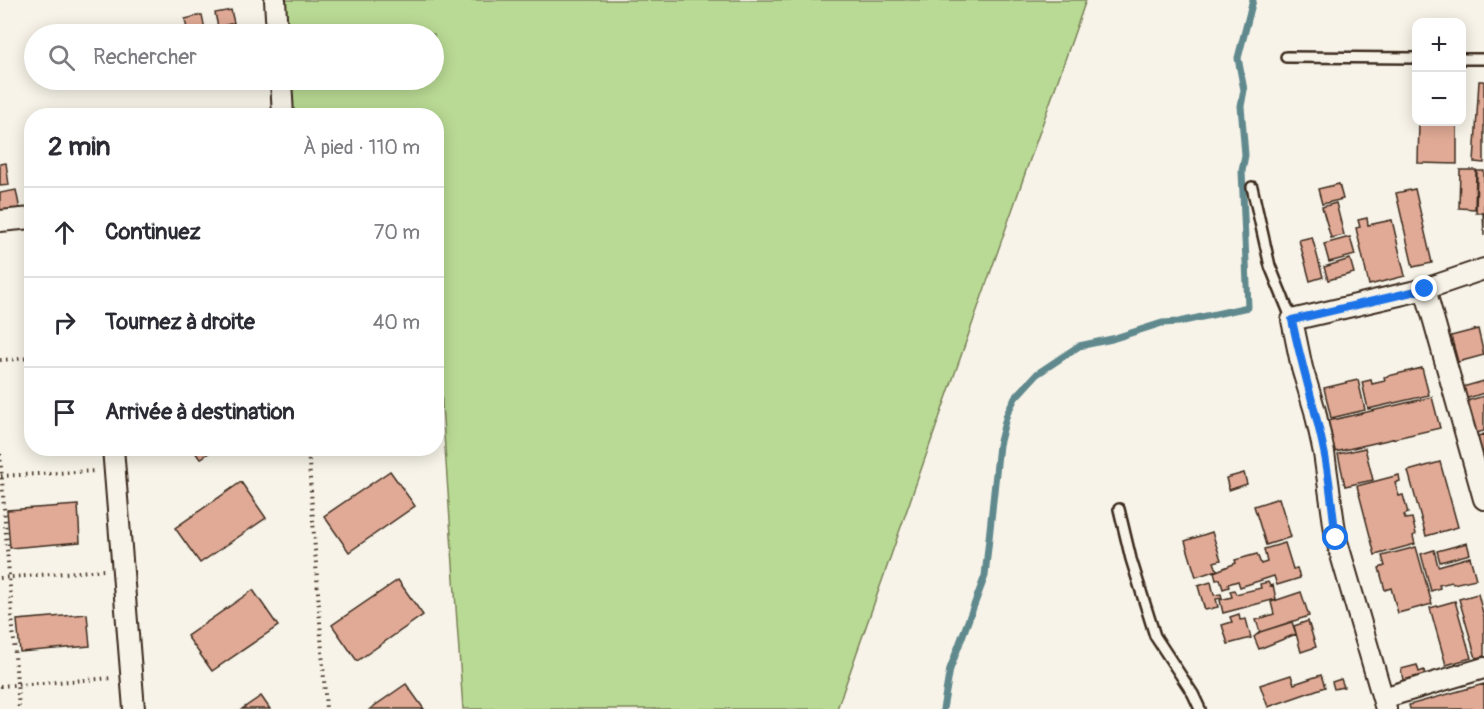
<!DOCTYPE html>
<html lang="fr">
<head>
<meta charset="utf-8">
<style>
	body { margin:0; font-family:Pangolin,sans-serif; background:#f2f2f3; color:#2b2b33 }
	.controls { position:absolute; right:18px; top:18px; display:grid; overflow:hidden; border-radius:12px; box-shadow:0 3px 15px #0003 }
	.controls button { width:54px; height:54px; display:grid; place-items:center; padding:0; border:0; border-bottom:2px solid #e1e1e2; background:#fff; color:#2b2b33; font:30px sans-serif }
	.stop { position:absolute; width:18px; height:18px; margin:-14px; border:4px solid #1a73e8; border-radius:50%; background:#fff }
	.stop.end { background:#1a73e8; border-color:#fff; box-shadow:0 2px 6px #0008 }
	.list { margin:0; padding:0; list-style:none }
	h2 { display:flex; justify-content:space-between; align-items:center; height:78px; margin:0; padding:0 24px; font-size:26px }
	h2 small { font-size:20px; font-weight:400; color:#7c7c81 }
	.list li { display:grid; grid-template-columns:39px 1fr auto; gap:18px; align-items:center; box-sizing:border-box; height:90px; padding:0 24px; border-top:2px solid #e1e1e2 }
	.list b { display:block; font-size:22px; white-space:nowrap }
	.list em { font-size:20px; font-style:normal; color:#7c7c81 }
	.icon { flex:none; width:33px; height:33px; fill:none; stroke:currentColor; stroke-width:2; stroke-linecap:round; stroke-linejoin:round }
	.map { position:relative; flex:none; width:1484px; height:709px; overflow:hidden }
	.search { position:absolute; background:#fff; box-shadow:0 3px 15px #0003; left:24px; top:24px; width:420px; height:66px; display:flex; align-items:center; gap:15px; box-sizing:border-box; padding:0 21px; border-radius:33px; color:#7c7c81; font-size:22px }
	.panel { position:absolute; background:#fff; box-shadow:0 3px 15px #0003; left:24px; top:108px; width:420px; height:348px; border-radius:24px }
	.map>svg:first-child { display:block }
	.green { fill:#b9da94; stroke:#7a8259; stroke-width:1.5 }
	.lines { fill:none; stroke-linecap:round; stroke-linejoin:round }
	.stream { stroke:#61898e; stroke-width:7 }
	.building { fill:#e0aa96; stroke:#3b2a1e; stroke-width:1.5 }
	.service-casing { stroke:#3b2a1e; stroke-width:14 }
	.minor-casing { stroke:#3b2a1e; stroke-width:24 }
	.path { stroke:#3b2a1e; stroke-width:4; stroke-dasharray:1.5 4.5; stroke-linecap:butt }
	.service { stroke:#f7f3e8; stroke-width:9 }
	.minor { stroke:#f7f3e8; stroke-width:20 }
	.route { stroke:#1a73e8; stroke-width:8 }
</style>
</head>
<body>
<div class="map">
<svg width="1484" height="709" viewBox="0 0 1484 709">
	<rect width="100%" height="100%" fill="#f7f3e8"/>
	<filter id="ink" filterUnits="userSpaceOnUse"><feTurbulence type="fractalNoise" baseFrequency=".0167" numOctaves="2"/><feDisplacementMap in="SourceGraphic" scale="12" xChannelSelector="R" yChannelSelector="G"/><feConvolveMatrix kernelMatrix="1 2 1 2 8 2 1 2 1" color-interpolation-filters="sRGB"/></filter>
	<g filter="url(#ink)">
		<path class="green" d="M281,0h805l-249,709h-374l-26,-377 -1,-216 -149,-1 -2,-35h149v-46h-152z"/>
		<g class="lines">
			<path class="stream" d="M943,709l7,-40 35,-93 14,-131 8,-31 8,-16 22,-24 42,-28 33,-7 50,-16 17,-1 69,-15 -6,-136 3,-16 -4,-49 3,-16 -6,-32 15,-58"/>
		</g>
		<path class="building" d="M231,10l3,13 -16,4 -3,-14z
			M202,15l3,15 -17,4 -3,-15z
			M1479,81h5v82l-10,-1z
			M1419,122h38v42l-39,-1z
			M6,163l3,22 -9,1v-22z
			M1460,170h16l-1,39 -16,-1z
			M1477,171h7v65l-1,-23h-7z
			M1339,184l4,15 -21,5 -4,-15z
			M1415,189l17,74 -19,4 -17,-74z
			M16,190l4,20 -20,3v-20z
			M1336,203l8,32 -13,3 -9,-31z
			M1367,218l1,7 24,-5 13,56 -36,9 -13,-57 4,-1 -2,-7z
			M1312,237l11,40 -13,4 -11,-41z
			M1350,237l5,18 -26,7 -5,-18z
			M1350,259l4,14 -26,7 -4,-13z
			M1478,329l6,26 -26,7 -7,-26z
			M1422,368l7,27 -61,14 -6,-27 9,-2 1,4 13,-3 -1,-4z
			M1358,380l7,30 -34,8 -7,-30z
			M1484,381v12l-22,7 -3,-12z
			M1484,396v35l-12,3 -9,-32z
			M1432,397l8,31 -105,24 -7,-31z
			M1484,434v29l-5,1 -7,-26z
			M192,448h24l-16,11z
			M1365,448l8,32 -28,6 -7,-32z
			M1440,462l18,65 -32,9 -18,-65z
			M390,471l25,35 -66,46 -25,-36z
			M1244,473l3,11 -18,6 -3,-12z
			M1399,475l1,6 -5,2 4,13 4,-1 5,18 -4,2 1,4 7,-1 4,16 -3,2 2,8 -40,11 -18,-69z
			M241,482l25,36 -66,45 -25,-35z
			M1279,498l12,39 -25,8 -12,-39z
			M78,505l2,37 -70,6 -3,-38z
			M1212,532l9,28 -7,2 3,8 -21,7 -11,-36z
			M1285,543l8,26 4,-1 3,10 -23,7 -3,-9 -34,11 -2,-6 -10,3 1,3 -6,2 -3,-10 -4,1 -2,-8 22,-9 -1,-3 22,-6 4,10 6,-2 -3,-13z
			M1467,543l3,11 -30,8 -3,-11z
			M1416,547l16,57 -34,9 -7,-25 -6,2 -6,-22 6,-2 -3,-10z
			M1434,550l4,16 32,-9 6,22 -23,5 -1,-2 -13,3 1,3 -9,3 -10,-37z
			M398,580l25,35 -66,46 -25,-36z
			M1211,582l3,13 7,-1 1,4 -6,1 2,8 -13,3 -7,-24z
			M1268,582l2,4 3,-1 3,14 -53,14 -3,-13 12,-3 -2,-6 4,-1 2,4 25,-6 -1,-4z
			M253,590l25,36 -66,45 -25,-35z
			M1301,592l8,24 -49,16 -4,-12 18,-6 -3,-12z
			M1478,594l6,23v39l-8,2 -17,-59z
			M1455,601l16,57 -25,7 -16,-57z
			M87,614l3,32 -70,6 -3,-32z
			M1239,614l1,6 6,-1 5,19 -23,6 -6,-19 10,-3 -2,-5z
			M1308,621l8,26 -15,5 -7,-26z
			M1292,622l4,12 -37,15 -5,-12 6,-5z
			M1417,665l2,7 5,-2 1,5 -22,5 -2,-11z
			M1291,675l3,9 27,-9 4,12 -57,20 -8,-22z
			M1341,679l3,8 -10,2 -2,-7z
			M406,684l18,25h-54z
			M1484,684v25h-74l-1,-4z
			M261,696l9,13h-28z"/>
		<g class="lines">
			<g class="service-casing">
				<path id="service" d="M1286,57l130,1
					M1462,59h22
					M1252,187l18,79 22,54
					M1119,509l12,50 24,77 38,58 7,15"/>
			</g>
			<g class="minor-casing">
				<path id="minor" d="M275,0l2,34
					M281,80l2,36
					M0,221l32,-3
					M1425,289l59,210
					M113,448l21,261
					M1383,698l101,-30
					M1386,709l-50,-171 -12,-85 -9,-42 -13,-43 -10,-48 133,-31 59,-20"/>
			</g>
			<path class="path" d="M0,360l32,-2
				M308,448l18,261
				M0,454l19,255
				M1,476l94,-5
				M0,578l104,-8
				M0,686l113,-8"/>
			<use href="#service" class="service"/>
			<use href="#minor" class="minor"/>
		</g>
	</g>
	<g class="lines" filter="url(#ink)">
		<path class="route" d="M1336,538c-4,-29 -6,-59 -12,-87 -9,-44 -23,-87 -32,-131l133,-31"/>
	</g>
</svg>
<div class="controls">
<button>+</button>
<button>−</button>
</div>
<div class="stop" style="left:1336px;top:538px"></div>
<div class="stop end" style="left:1425px;top:289px"></div>
<div class="search"><svg class="icon" aria-label="search" viewBox="0 0 24 24"><circle cx="10" cy="10" r="6"/><path d="M15 15l6 6"/></svg>Rechercher</div>
<section class="panel">
<h2>2 min<small>À pied · 110 m</small></h2>
<ul class="list">
<li><svg class="icon" aria-label="ahead" viewBox="0 0 24 24"><path d="M12 20V5M6 11l6-6 6 6"/></svg><div><b>Continuez</b></div><em>70 m</em></li>
<li><svg class="icon" aria-label="right" viewBox="0 0 24 24"><path d="M7 20v-9h11M14 6l5 5-5 5"/></svg><div><b>Tournez à droite</b></div><em>40 m</em></li>
<li><svg class="icon" aria-label="arrive" viewBox="0 0 24 24"><path d="M6 21V4h12l-3 4 3 4H6"/></svg><div><b>Arrivée à destination</b></div></li>
</ul>
</section>
</div>
</body>
</html>
